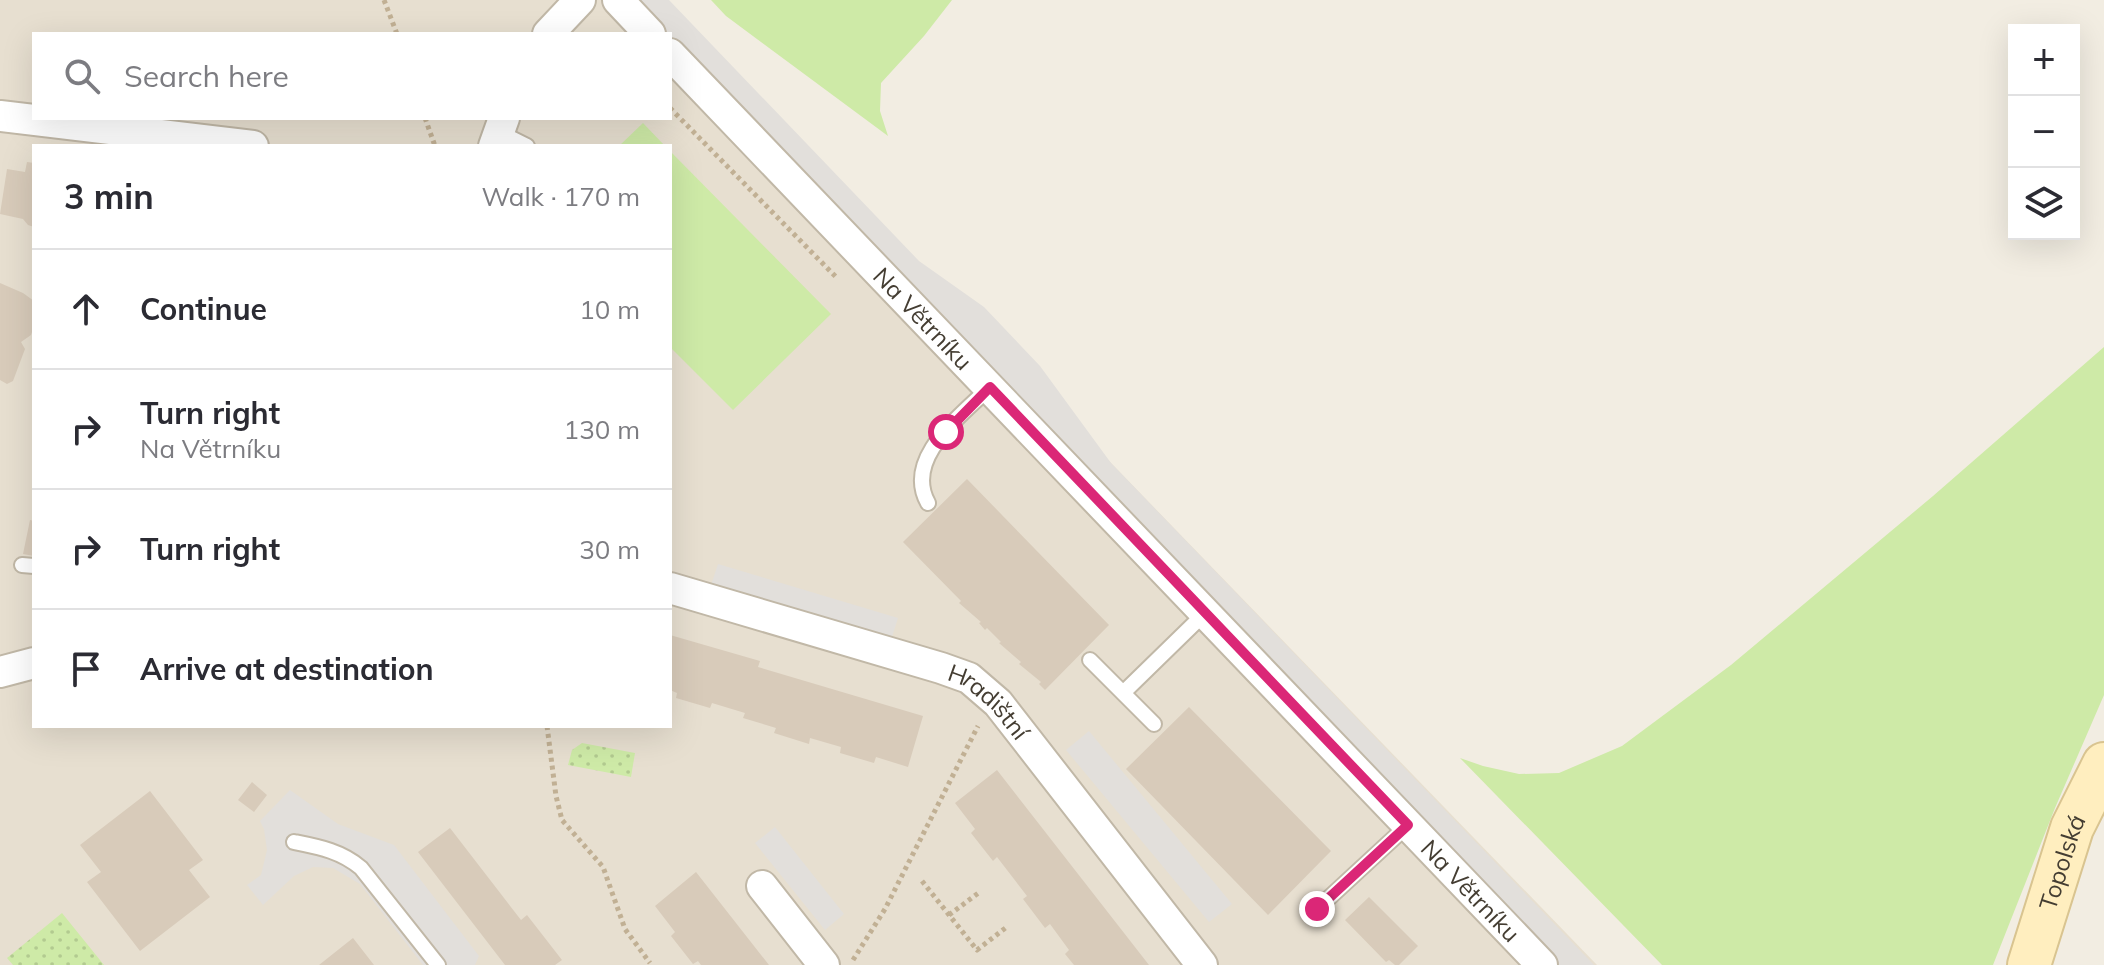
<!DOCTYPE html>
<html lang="en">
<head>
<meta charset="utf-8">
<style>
	body { margin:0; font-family:Mulish,sans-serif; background:#f7f7f7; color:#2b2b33 }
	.controls { position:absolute; right:24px; top:24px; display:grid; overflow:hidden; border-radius:0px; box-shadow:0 8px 32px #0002 }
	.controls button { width:72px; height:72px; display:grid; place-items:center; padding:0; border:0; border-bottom:2px solid #e1e1e2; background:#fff; color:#2b2b33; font:40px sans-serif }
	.stop { position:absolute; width:24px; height:24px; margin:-18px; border:6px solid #db2777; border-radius:50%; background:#fff }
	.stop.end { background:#db2777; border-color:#fff; box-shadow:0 2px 8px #0008 }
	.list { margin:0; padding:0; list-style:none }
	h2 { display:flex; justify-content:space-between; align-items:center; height:104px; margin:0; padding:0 32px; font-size:34px }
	h2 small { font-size:26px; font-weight:400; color:#7c7c81 }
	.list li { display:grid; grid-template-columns:52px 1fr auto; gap:24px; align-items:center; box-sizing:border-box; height:120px; padding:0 32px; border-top:2px solid #e1e1e2 }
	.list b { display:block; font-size:30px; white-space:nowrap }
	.list p { margin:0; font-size:26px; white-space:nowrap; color:#7c7c81 }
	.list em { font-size:26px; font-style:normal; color:#7c7c81 }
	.icon { flex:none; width:44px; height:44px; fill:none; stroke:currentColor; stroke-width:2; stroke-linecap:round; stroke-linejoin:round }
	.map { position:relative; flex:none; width:2104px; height:965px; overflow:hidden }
	.search { position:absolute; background:#fff; box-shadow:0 8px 32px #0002; left:32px; top:32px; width:640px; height:88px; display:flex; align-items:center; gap:20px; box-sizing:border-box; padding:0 28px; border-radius:0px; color:#7c7c81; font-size:30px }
	.panel { position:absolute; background:#fff; box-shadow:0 8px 32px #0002; left:32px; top:144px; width:640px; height:584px; border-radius:0px }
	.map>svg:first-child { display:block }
	.residential { fill:#e7dfd0; fill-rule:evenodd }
	.grass { fill:#ceeaa7 }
	.park { fill:url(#park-dots) }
	.parking { fill:#e2dfdb }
	.building { fill:#d8cbba }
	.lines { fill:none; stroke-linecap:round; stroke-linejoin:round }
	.lane-casing { stroke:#c1b8a7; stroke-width:18 }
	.street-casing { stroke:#c1b8a7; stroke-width:34 }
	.secondary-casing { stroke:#d9c490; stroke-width:46 }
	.path { stroke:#c1b094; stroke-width:5; stroke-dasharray:4 4; stroke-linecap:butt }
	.lane { stroke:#fff; stroke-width:14 }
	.street { stroke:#fff; stroke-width:30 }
	.secondary { stroke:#ffeebf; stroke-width:42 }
	.route { stroke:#db2777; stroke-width:10 }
	.labels { text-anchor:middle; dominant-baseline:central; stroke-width:7; stroke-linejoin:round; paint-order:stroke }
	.street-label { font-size:24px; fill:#443d32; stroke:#fff }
</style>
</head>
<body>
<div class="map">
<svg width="2104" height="965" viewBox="0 0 2104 965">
	<defs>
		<pattern id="park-dots" width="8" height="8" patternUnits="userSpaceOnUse" patternTransform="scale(2)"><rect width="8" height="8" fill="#ceeaa7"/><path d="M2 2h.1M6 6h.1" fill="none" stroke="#b2ca90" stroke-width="1.8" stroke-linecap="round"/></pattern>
	</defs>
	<rect width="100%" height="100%" fill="#f2ede2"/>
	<path class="residential" d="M0,0h658l242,245 697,720h-1597zM34,34h636v84h-636zM34,146h636v580h-636z"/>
	<path class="grass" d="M711,0h241l-28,36 -43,47 -1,28 8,25 -162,-120z
		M643,123l22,23h-46z
		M670,151l161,163 -98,96 -63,-63z
		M2104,347v348l-49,113 -62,157h-331l-202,-207 23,8 36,8 40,-1 63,-27 109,-81 202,-169z"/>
	<path class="park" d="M582,743l53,10 -4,24 -63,-12 4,-15z
		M62,913l42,52h-91l-6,-7z"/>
	<path class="parking" d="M618,0h51l250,261 65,46 56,59 71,97 483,502h-52l-872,-911v-20h-20z
		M718,564l180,54 -7,22 -180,-55z
		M1089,731l143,173 -23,18 -143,-172z
		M290,790l48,34 56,21 85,111 -4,9h-52l-63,-81 -27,-16 -20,-1 -19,9 -31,29 -16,-20 14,-10 6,-25 -3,-21 -4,-8z
		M775,827l69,87 -19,16 -70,-87z"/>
	<path class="building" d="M27,162l7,1v64l-6,-2 -5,-6 -23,-5 7,-45 18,3z
		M0,283l23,10 11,8v25l-3,9 -10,7 4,7 -12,32 -6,3 -7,-4z
		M967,479l142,146 -64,65 -6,-6 2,-2 -22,-18 2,-2 -22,-19 2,-1 -14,-14 -2,2 -6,-7 2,-1 -22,-19 2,-2 -58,-59z
		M30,520l4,1v35l-11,-2z
		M670,635l90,26 -2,6 165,49 -15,51 -32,-10 -2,6 -34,-10 1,-6 -31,-9 -1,6 -35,-11 2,-5 -33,-10 2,-5 -33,-10 -2,5 -34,-10 1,-5 -7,-3z
		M1189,707l142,144 -63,64 -142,-146z
		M997,770l152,195h-75l-9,-11 4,-4 -19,-26 -5,4 -22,-29 4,-3 -30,-39 -4,4 -22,-28 4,-4 -20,-26z
		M252,782l15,13 -13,17 -16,-12z
		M150,791l53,69 -14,10 21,27 -70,54 -53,-69 14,-10 -21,-27z
		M450,828l71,92 6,-5 35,45 -7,5h-50l-87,-113z
		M696,872l73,93h-68l-3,-4 -5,3 -22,-28 4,-4 -20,-26z
		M1369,897l49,49 -19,19h-4l-6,-5 -3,2 -41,-42z
		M353,938l21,27h-55z"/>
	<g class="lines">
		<g class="lane-casing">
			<path id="lane" d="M499,132l28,14
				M928,503c-25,-45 33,-87 62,-116
				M22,565l12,1
				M1090,660l64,64
				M1123,693l81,-79
				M294,842c25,5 47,9 67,26l77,97
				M1317,909l91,-84"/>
		</g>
		<g class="street-casing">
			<g id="street">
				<path d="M618,0l32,34"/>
				<path d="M548,34l32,-34"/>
				<path id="s1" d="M670,54l872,911"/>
				<path d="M0,116l253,30"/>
				<path d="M494,146l10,-28"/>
				<path id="s2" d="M670,588l271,80 28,10 29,25 204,262"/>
				<path d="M0,672l34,-9"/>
				<path d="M762,886l62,79"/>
			</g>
		</g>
		<g class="secondary-casing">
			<g id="secondary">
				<path id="s3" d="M2029,965l43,-137 32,-64"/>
			</g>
		</g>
		<path class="path" d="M384,0l13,34
			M670,108l167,170
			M425,118l10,28
			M547,726l9,70 6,24 41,47 22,62 25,34
			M922,881l55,69 31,-24
			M949,915l32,-24
			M853,960l32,-51 93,-183"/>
		<use href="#lane" class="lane"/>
		<use href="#street" class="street"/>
		<use href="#secondary" class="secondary"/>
	</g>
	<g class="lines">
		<path class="route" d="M946,432l44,-45 418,438 -91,84"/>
	</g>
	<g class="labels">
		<g class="street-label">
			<text stroke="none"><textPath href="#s1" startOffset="366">Na Větrníku</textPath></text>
			<text stroke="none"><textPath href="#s2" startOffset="342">Hradištní</textPath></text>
			<text stroke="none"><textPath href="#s3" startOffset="108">Topolská</textPath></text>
			<text stroke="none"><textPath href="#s1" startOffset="1158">Na Větrníku</textPath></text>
		</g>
	</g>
</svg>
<div class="controls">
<button>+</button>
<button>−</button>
<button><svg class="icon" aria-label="layers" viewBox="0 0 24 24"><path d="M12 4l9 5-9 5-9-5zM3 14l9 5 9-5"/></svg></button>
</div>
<div class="stop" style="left:946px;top:432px"></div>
<div class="stop end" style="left:1317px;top:909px"></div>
<div class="search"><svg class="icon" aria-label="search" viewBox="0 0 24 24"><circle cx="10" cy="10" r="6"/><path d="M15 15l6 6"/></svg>Search here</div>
<section class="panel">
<h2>3 min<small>Walk · 170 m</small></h2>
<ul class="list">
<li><svg class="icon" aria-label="ahead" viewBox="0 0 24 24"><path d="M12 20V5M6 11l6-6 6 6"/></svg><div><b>Continue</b></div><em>10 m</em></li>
<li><svg class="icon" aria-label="right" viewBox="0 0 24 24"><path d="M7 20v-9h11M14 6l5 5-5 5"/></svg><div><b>Turn right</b><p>Na Větrníku</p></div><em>130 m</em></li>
<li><svg class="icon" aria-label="right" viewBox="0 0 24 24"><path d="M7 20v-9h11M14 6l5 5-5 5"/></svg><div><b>Turn right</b></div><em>30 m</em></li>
<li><svg class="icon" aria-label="arrive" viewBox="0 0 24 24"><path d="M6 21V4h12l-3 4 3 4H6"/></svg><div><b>Arrive at destination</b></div></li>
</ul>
</section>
</div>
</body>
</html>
